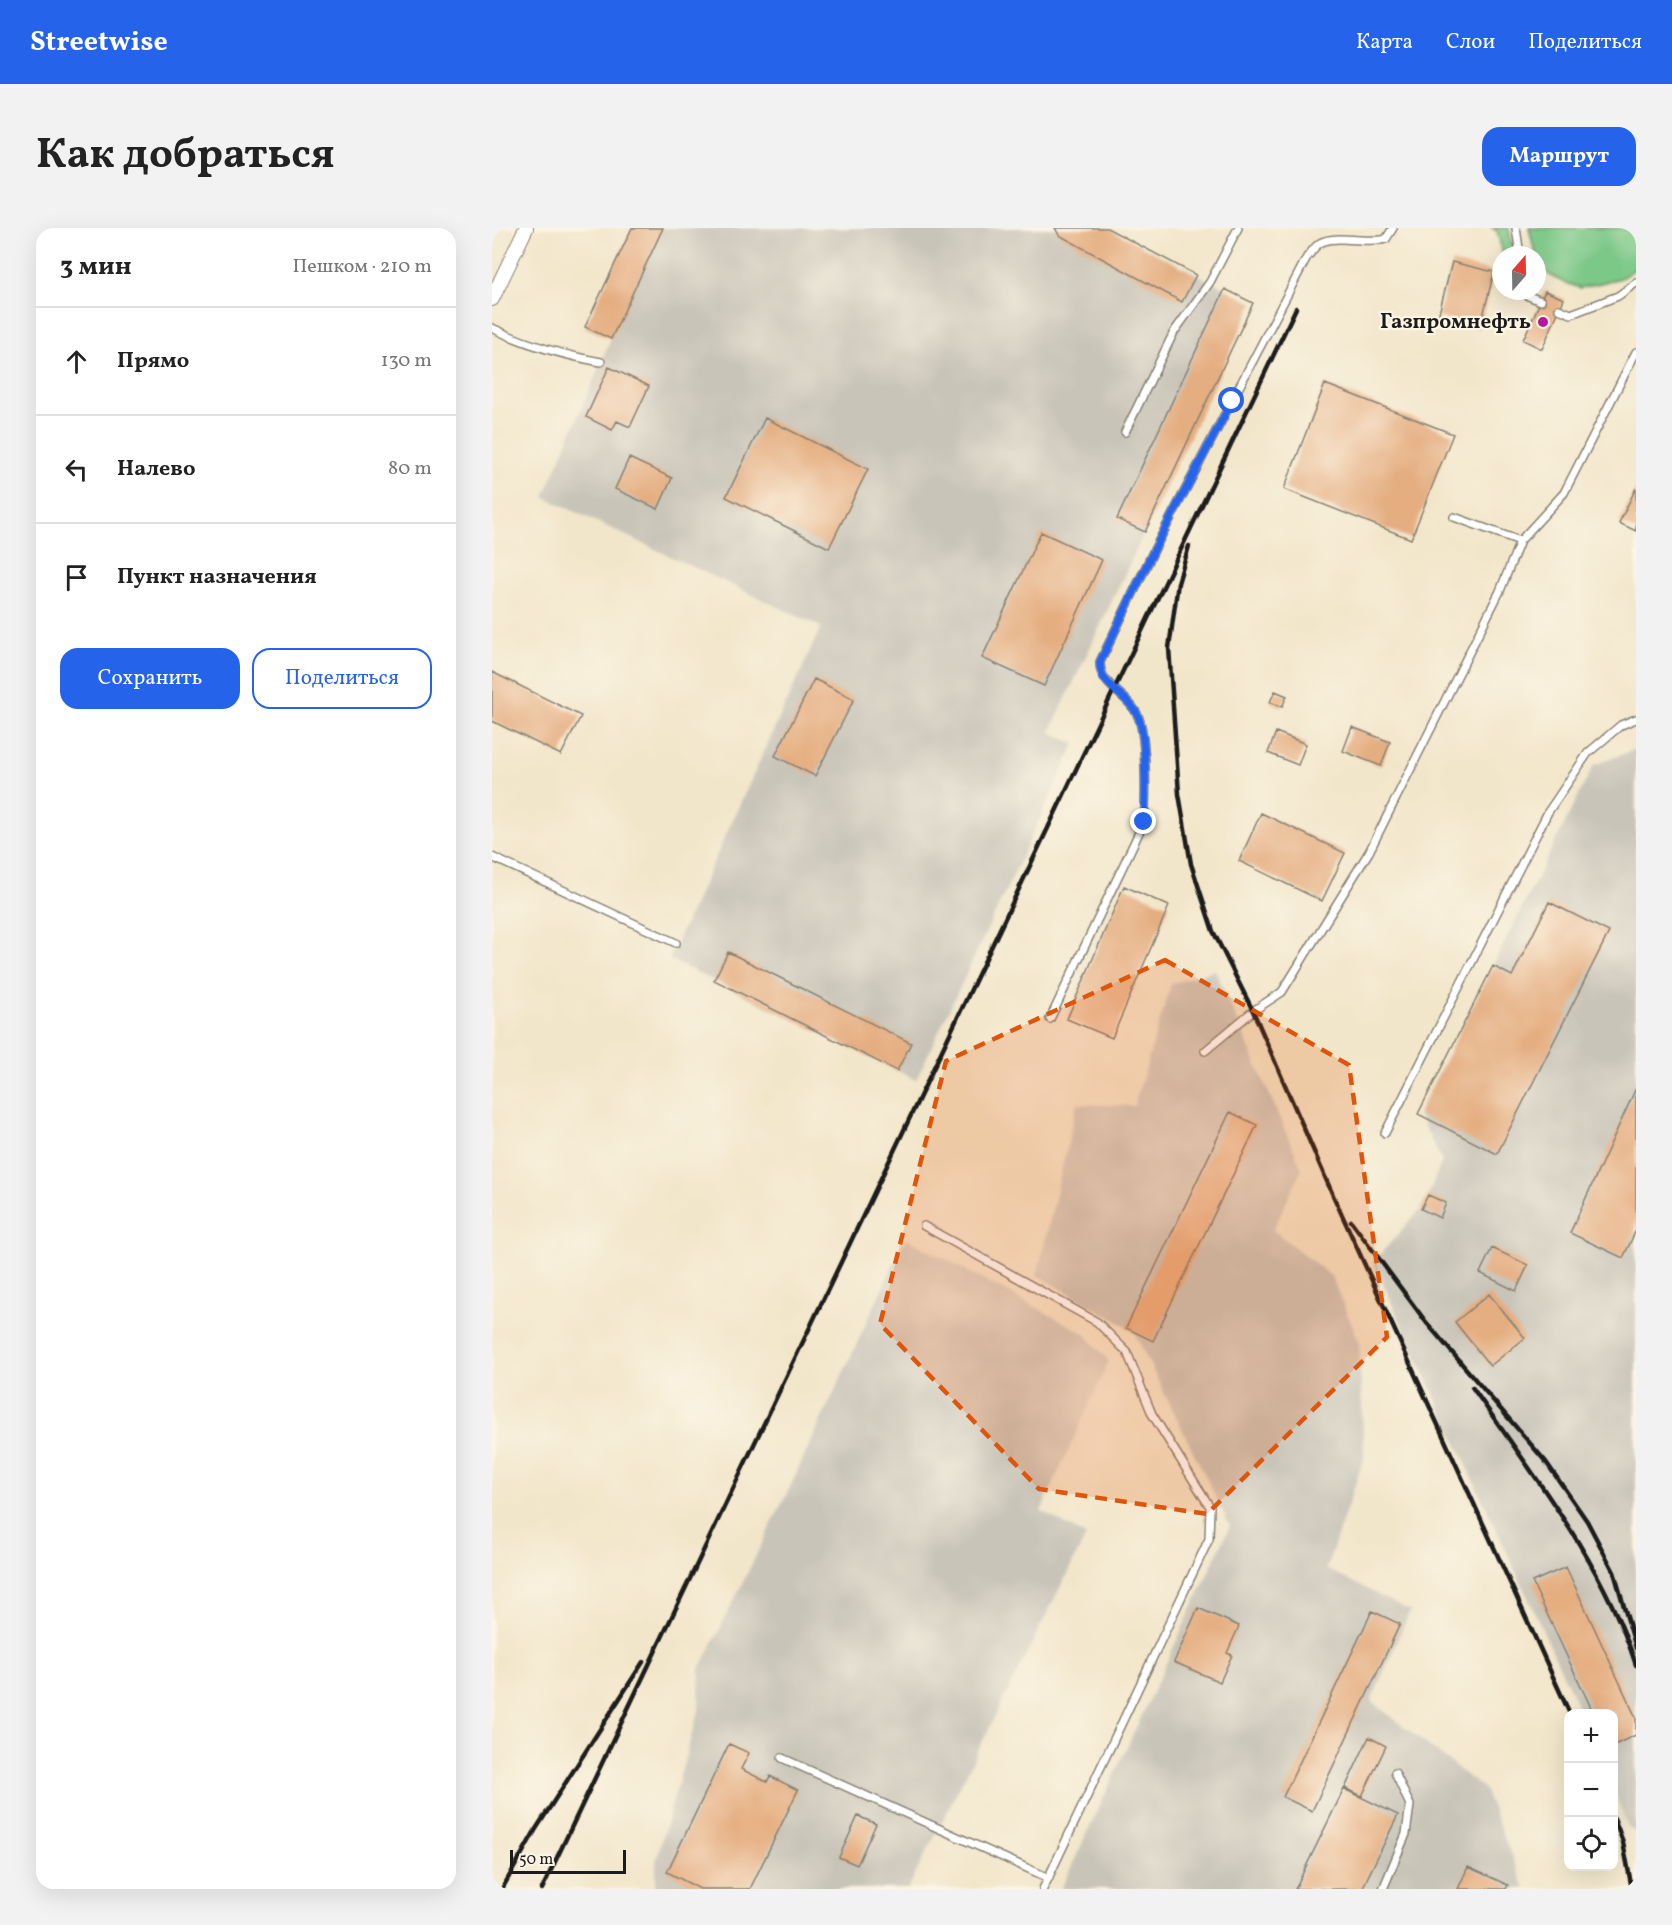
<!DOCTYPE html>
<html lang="ru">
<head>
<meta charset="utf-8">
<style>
	body { margin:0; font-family:Vollkorn,serif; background:#f2f2f2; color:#222 }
	.controls { position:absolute; right:18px; bottom:18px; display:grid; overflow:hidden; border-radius:12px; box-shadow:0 6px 24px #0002 }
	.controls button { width:54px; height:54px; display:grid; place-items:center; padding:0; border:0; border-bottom:2px solid #e0e0e0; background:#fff; color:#222; font:30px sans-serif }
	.compass { position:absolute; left:1000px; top:18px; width:54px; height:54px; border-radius:50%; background:#fff; box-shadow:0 6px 24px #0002; rotate:20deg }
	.scale { position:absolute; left:18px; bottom:15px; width:116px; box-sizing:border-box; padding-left:6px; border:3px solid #1c1c1c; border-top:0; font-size:16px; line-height:21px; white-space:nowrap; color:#1c1c1c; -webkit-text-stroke:4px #fcf5e5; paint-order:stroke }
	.stop { position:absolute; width:18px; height:18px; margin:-14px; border:4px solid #2563eb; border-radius:50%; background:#fff }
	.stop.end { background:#2563eb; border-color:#fff; box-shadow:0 2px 6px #0008 }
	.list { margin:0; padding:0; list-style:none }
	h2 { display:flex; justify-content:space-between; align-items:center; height:78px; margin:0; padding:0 24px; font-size:26px }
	h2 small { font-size:20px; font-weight:400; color:#767676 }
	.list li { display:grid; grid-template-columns:39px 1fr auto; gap:18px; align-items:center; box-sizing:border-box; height:108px; padding:0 24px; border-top:2px solid #e0e0e0 }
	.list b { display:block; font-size:22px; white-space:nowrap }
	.list em { font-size:20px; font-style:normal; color:#767676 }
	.actions { display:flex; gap:12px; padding:18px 24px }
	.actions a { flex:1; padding:14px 0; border:2px solid #2563eb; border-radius:18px; text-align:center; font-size:21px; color:#2563eb }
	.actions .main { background:#2563eb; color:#fff }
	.icon { flex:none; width:33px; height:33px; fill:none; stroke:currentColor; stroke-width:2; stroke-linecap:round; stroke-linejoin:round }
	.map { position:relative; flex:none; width:1144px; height:1661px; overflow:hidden; border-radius:18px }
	header { display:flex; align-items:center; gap:36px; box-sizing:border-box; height:84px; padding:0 30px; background:#2563eb; color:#fff }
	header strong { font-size:28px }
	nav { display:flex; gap:33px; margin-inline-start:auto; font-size:21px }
	.intro { display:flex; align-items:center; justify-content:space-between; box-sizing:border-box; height:144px; padding:0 36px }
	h1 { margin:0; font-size:42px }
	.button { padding:15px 27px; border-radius:18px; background:#2563eb; color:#fff; font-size:21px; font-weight:700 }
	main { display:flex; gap:36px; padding:0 36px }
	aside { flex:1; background:#fff; border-radius:18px; box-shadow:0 6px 24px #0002 }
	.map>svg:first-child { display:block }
	.industrial { fill:#c8c4b8 }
	.green { fill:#7cc887; stroke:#4c7252; stroke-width:1.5 }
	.building { fill:#e5ae81 }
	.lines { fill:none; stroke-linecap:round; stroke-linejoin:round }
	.lane-casing { stroke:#878173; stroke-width:10 }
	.street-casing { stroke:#878173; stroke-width:16 }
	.lane { stroke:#fff; stroke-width:7 }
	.street { stroke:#fff; stroke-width:14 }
	.rail { stroke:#1c1c1c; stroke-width:4.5 }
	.route { stroke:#2563eb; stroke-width:8 }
	.marked { fill:#de560d; fill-opacity:0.2; stroke:#de560d; stroke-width:4.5; stroke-dasharray:12 8; stroke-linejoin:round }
	.poi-dot { fill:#b5179e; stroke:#fcf5e5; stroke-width:2 }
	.labels { text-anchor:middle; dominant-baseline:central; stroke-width:4.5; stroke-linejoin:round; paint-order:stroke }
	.poi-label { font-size:21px; font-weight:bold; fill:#1c1c1c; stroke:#fcf5e5; text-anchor:end }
</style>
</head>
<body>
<header>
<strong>Streetwise</strong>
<nav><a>Карта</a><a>Слои</a><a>Поделиться</a></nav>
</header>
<div class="intro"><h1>Как добраться</h1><a class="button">Маршрут</a></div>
<main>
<aside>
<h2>3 мин<small>Пешком · 210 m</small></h2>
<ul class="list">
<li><svg class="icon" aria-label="ahead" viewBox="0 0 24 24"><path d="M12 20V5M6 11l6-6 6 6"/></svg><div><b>Прямо</b></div><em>130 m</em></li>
<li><svg class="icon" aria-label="left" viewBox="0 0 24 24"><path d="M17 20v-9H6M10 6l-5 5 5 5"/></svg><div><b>Налево</b></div><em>80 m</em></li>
<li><svg class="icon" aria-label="arrive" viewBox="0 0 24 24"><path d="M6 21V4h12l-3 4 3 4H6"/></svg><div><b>Пункт назначения</b></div></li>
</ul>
<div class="actions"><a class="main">Сохранить</a><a>Поделиться</a></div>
</aside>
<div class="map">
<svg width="1144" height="1661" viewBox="0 0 1144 1661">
	<rect width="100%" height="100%" fill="#fcf5e5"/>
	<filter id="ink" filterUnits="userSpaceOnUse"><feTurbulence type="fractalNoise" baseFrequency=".0167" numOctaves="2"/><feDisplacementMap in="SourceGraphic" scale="12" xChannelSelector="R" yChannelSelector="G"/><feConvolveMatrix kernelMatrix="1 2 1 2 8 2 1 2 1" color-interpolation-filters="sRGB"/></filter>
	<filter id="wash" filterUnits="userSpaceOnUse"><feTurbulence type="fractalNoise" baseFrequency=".008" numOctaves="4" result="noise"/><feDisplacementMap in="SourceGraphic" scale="24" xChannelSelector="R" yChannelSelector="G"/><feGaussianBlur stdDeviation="1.35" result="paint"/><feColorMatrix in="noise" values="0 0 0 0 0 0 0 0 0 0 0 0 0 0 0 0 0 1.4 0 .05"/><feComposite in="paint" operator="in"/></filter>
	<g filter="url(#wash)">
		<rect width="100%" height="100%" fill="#f2e6ca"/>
		<path class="industrial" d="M140,0h475l146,75 -203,429 25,12 -159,336 -247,-121 152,-332 -277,-130 67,-158 -26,-12z
			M1144,521v1083l-8,-4 -14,-36v-78l-33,-1 -208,-451 48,-53 7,-14 14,-34 -24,-47 176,-349z
			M723,742l87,199 -29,61 58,46 28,65 5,117 -38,111 84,42 -39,90 113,88 41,100h-464l169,-363 -97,-196 -96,-55 40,-171 57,2 37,-122z
			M414,1010l178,95 25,28 -68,150 45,25 -178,353h-252v-29l43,-150 1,-41 91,-184z"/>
		<path class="green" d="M1000,0h17l4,27h-10l-6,-24z
			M1037,0h107v40l-15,10 -41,10c-43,-14 -41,-20 -51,-60z"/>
		<g id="blocks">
			<path class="building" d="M140,0h31l-52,111 -26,-12z
				M563,0h52l89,47 -14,27 -123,-67z
				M960,34l42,10 -14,56 -42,-11z
				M733,61l28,14 -108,229 -28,-13z
				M1053,63l19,8 -22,50 -19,-9z
				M117,139l40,19 -19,41 -13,-6 -5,9 -26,-13z
				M833,156l128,50 -42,105 -127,-50z
				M273,190l103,51 -39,79 -103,-51z
				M137,230l43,20 -14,31 -43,-20z
				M1144,260v43l-17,-8z
				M549,304l61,28 -58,126 -62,-28z
				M0,444l89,44 -20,39 -69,-34z
				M322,451l40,20 -39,77 -40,-20z
				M783,463l12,5 -5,11 -12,-5z
				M860,499l38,15 -9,24 -38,-15z
				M784,504l30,12 -8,21 -30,-12z
				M769,585l84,40 -23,48 -83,-40z
				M632,658l45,20 -57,132 -45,-19z
				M1057,674l60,30 -112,222 -79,-40 75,-148 19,10z
				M236,724l183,91 -14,28 -183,-91z
				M1144,860v142l-13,28 -53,-25z
				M738,884l27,13 -104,216 -27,-13z
				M936,967l18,8 -6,15 -19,-9z
				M1000,1020l36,17 -12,26 -36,-18z
				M997,1066l36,44 -35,28 -35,-44z
				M1074,1339l70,151v17l-22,10v-31h-20l-62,-132z
				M706,1380l41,18 -12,27 5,2 -12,27 -46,-20z
				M880,1383l28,13 -88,187 -29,-14z
				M877,1509l17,9 -24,50 -17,-8z
				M237,1516l20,9 -8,16 26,13 3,-6 28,14 -48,99h-50l-33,-17z
				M852,1561l54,26 -36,74h-67z
				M366,1588l18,8 -19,41 -18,-8z
				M976,1639l40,18 -2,4h-48z"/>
		</g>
	</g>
	<g filter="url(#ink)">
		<use href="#blocks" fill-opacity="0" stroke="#878173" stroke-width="1.5"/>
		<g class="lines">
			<g class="lane-casing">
				<path id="lane" d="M1024,0l4,27
					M1033,63l1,4 15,6
					M1067,81l12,5 47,-18 18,-13
					M0,100c35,17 71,27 109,34
					M633,204l49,-100 36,-50 28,-54
					M962,289l66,24
					M0,629l184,86
					M558,791l94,-197c2,-22 3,-89 -7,-108 -9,-20 -38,-28 -37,-52l54,-112 153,-293c4,-4 8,-11 13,-14 14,-9 48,1 66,-4l7,-11
					M713,823l48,-40 29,-19 87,-140 131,-261 20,-50 44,-48 72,-141
					M893,905l163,-321 40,-59 33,-28 15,-6
					M432,998l173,96 30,30 25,62 58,93 -1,32 -166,350
					M290,1530l267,120
					M891,1661l23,-55 4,-29 -15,-32"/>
			</g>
			<g class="street-casing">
				<path id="street" d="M0,71l34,-71"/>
			</g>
			<use href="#lane" class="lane"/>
			<use href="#street" class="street"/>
			<path class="rail" d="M697,318l-11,37 -9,65 10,146 12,70 22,67 40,80 79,182 238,521
				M859,993l75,101 120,140 41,59 27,51 22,76
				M980,1159c62,89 130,174 164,278
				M1122,1590l9,24 9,47
				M10,1661l34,-60 107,-167
				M50,1661l754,-1581"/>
		</g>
	</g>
	<g class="lines" filter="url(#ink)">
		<path class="route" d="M652,594c2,-22 3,-89 -7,-108 -9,-20 -38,-27 -37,-52l54,-112 78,-149"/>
	</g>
	<path class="marked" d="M673,732l184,105 38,272 -180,177 -168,-25 -159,-165 66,-263z"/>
	<circle class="poi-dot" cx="1051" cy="94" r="6"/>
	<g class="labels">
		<g class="poi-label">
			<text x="1039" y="94">Газпромнефть</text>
		</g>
	</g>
</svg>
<div class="controls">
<button>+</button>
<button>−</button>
<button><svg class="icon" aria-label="locate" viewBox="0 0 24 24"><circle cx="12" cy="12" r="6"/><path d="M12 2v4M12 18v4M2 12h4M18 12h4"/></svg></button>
</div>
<svg class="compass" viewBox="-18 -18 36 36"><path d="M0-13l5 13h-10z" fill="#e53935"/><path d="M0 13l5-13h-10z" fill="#767676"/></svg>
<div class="scale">50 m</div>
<div class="stop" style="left:740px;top:173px"></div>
<div class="stop end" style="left:652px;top:594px"></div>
</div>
</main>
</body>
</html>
